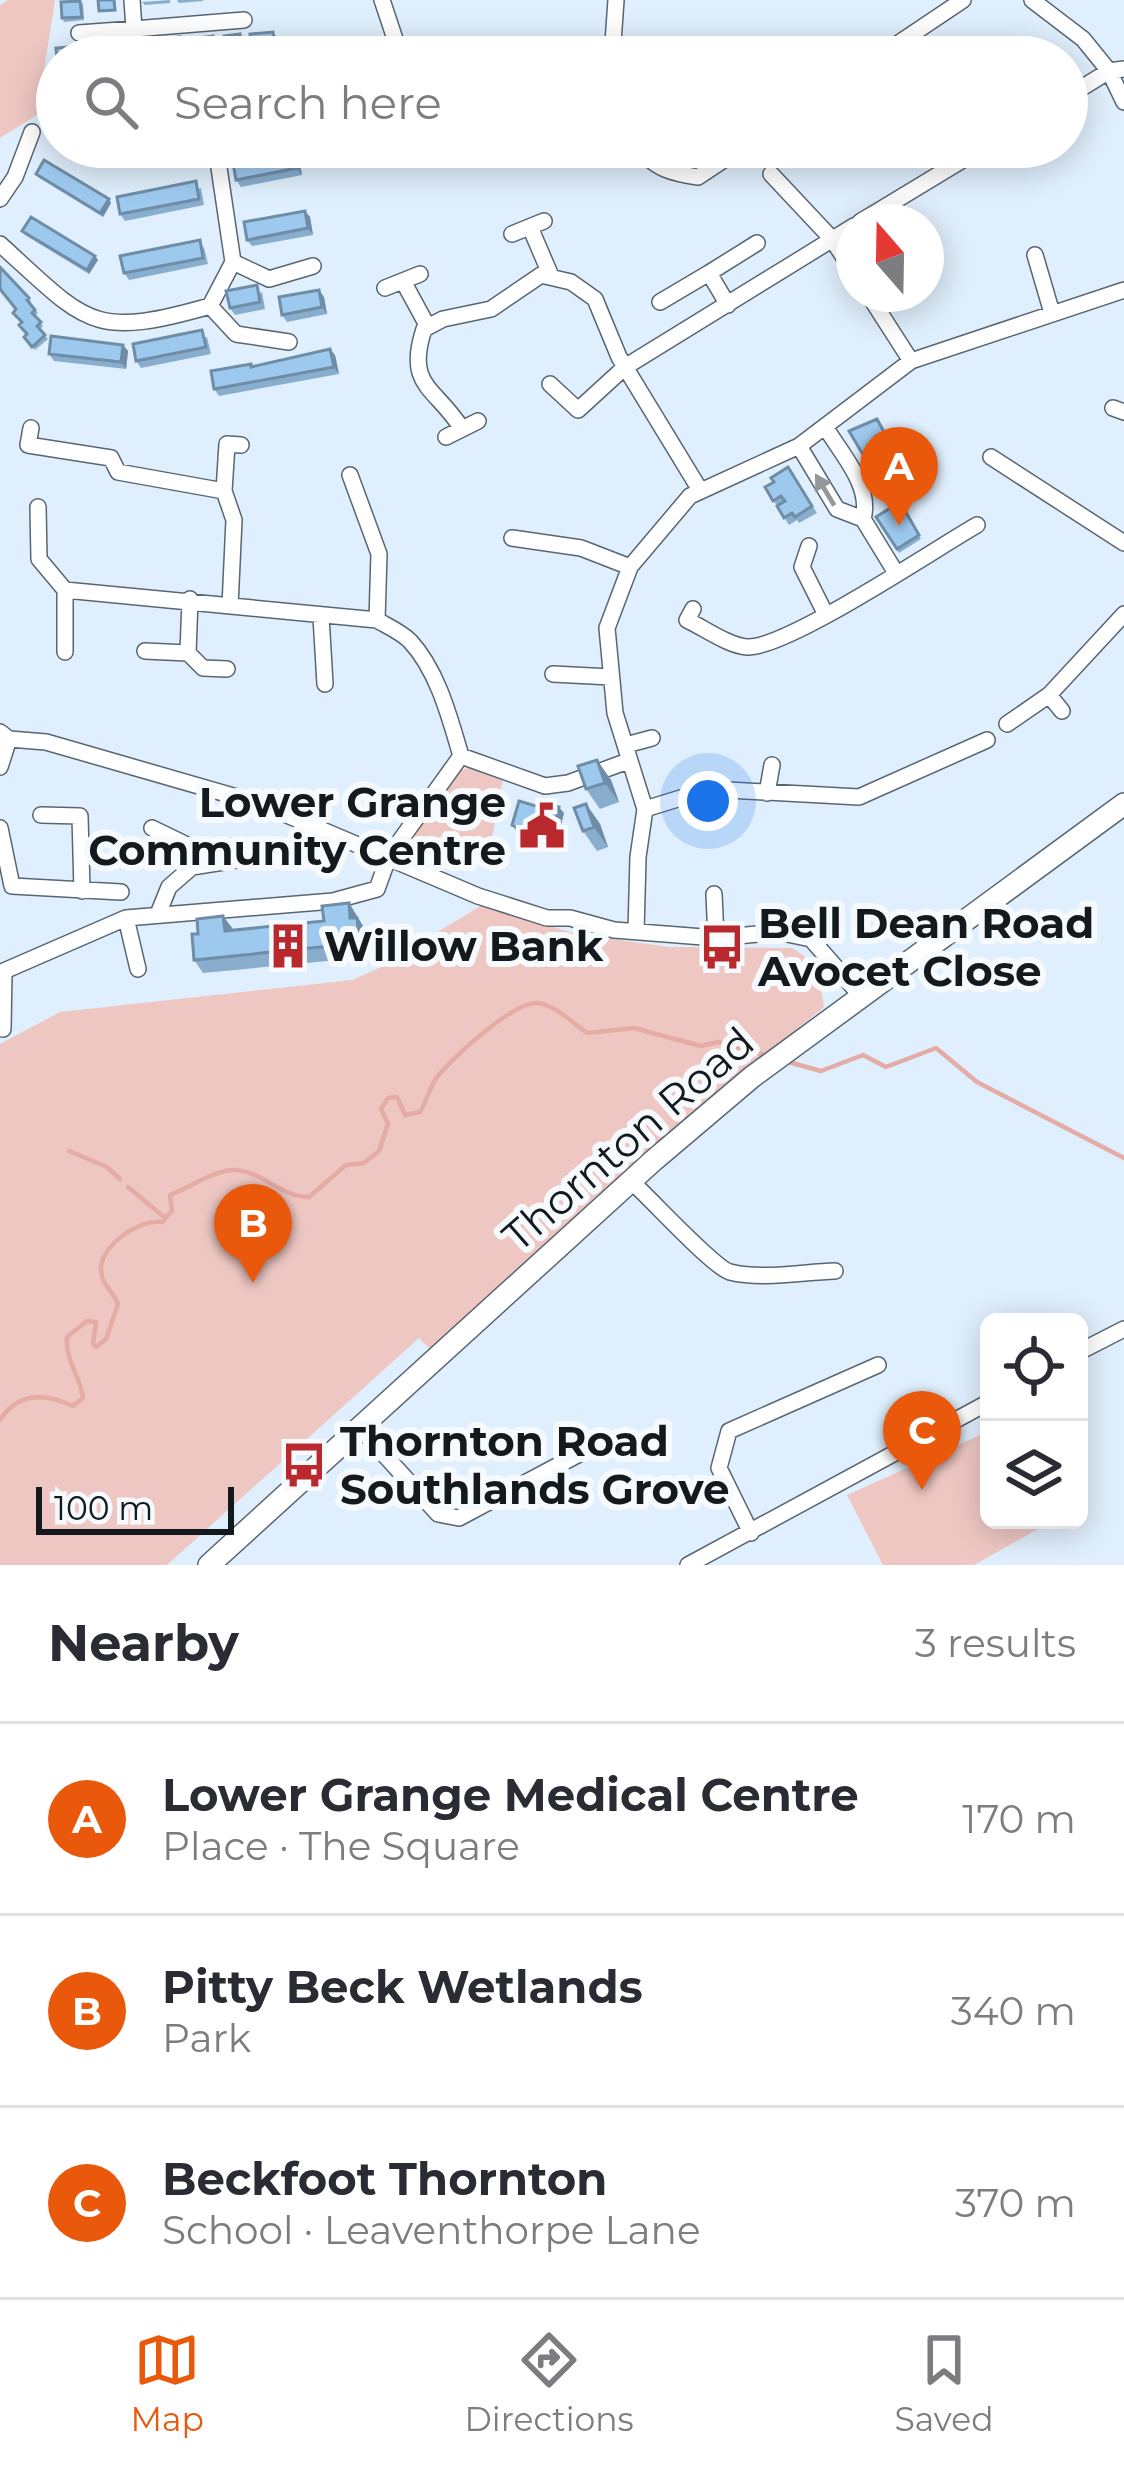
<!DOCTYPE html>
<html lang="en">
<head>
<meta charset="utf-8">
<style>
	body { margin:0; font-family:Montserrat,sans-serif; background:#f7f7f7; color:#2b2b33 }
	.controls { position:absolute; right:36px; bottom:36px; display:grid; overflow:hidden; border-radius:18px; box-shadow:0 6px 30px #0003 }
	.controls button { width:108px; height:108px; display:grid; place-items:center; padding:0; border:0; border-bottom:3px solid #e1e1e2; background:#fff; color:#2b2b33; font:60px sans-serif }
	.compass { position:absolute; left:836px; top:204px; width:108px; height:108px; border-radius:50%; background:#fff; box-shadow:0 6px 30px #0003; rotate:340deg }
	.scale { position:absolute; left:36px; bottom:30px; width:198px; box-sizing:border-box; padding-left:12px; border:6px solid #14191e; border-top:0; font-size:33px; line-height:42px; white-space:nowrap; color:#14191e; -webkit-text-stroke:9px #f7fafd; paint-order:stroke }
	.you { position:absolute; left:708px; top:801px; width:42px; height:42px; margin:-30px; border:9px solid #fff; border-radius:50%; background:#1a73e8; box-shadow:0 0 0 18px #1a73e833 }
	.badge { display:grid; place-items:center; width:78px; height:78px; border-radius:50%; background:#ea580c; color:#fff; font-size:39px; font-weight:700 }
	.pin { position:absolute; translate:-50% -99px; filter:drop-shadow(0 3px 6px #0008) }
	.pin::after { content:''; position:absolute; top:63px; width:42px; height:36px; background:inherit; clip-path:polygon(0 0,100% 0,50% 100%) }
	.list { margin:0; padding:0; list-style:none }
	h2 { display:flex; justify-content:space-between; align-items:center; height:156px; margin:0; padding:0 48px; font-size:51px }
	h2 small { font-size:39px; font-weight:400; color:#7c7c81 }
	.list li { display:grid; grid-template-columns:78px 1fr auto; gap:36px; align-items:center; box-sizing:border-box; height:192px; padding:0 48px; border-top:3px solid #e1e1e2 }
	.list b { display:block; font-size:45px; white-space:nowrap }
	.list p { margin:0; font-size:39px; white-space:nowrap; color:#7c7c81 }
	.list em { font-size:39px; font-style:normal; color:#7c7c81 }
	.icon { flex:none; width:66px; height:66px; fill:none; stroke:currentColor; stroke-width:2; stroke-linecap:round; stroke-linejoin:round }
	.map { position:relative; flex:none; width:1124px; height:1565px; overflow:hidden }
	.search { position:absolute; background:#fff; box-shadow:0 6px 30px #0003; left:36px; right:36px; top:36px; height:132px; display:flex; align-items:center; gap:30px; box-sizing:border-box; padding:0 42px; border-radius:66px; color:#7c7c81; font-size:45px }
	.sheet { height:732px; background:#fff }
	nav { display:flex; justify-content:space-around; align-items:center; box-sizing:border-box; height:168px; border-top:3px solid #e1e1e2; background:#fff; font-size:33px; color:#7c7c81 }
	nav a { display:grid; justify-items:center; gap:6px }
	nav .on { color:#ea580c }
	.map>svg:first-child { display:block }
	.green { fill:#eec7c3 }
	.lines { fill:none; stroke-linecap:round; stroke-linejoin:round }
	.stream { stroke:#e5aba5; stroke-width:4.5 }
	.minor-casing { stroke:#586671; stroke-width:18 }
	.secondary-casing { stroke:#586671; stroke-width:24 }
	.minor { stroke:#fff; stroke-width:15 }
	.secondary { stroke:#fff; stroke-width:21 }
	.wall { fill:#88adcd }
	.shaded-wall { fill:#6f8da7 }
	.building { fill:#9ec9ee; stroke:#6f8da7; stroke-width:3 }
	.oneway { fill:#95989a }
	.labels { text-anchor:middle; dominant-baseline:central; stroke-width:12; stroke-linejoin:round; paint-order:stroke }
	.poi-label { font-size:42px; font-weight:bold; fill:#14191e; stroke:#f7fafd; text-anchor:start }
	.street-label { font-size:42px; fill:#14191e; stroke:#f7fafd }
</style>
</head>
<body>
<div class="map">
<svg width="1124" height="1565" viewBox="0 0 1124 1565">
	<rect width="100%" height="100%" fill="#e0effd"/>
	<path class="green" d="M8,0h47l-18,115 -37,23v-133z
		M473,767l30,14 -11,40 3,2 -3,14 -26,4 -12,21 -39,-20 -1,-12 46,-60z
		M482,905l94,29 93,13 123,1c26,14 28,32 32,59l-141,116 -252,227 -12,-12 -252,227h-167v-521l60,-32 292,-32 25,-11z
		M989,1431v89h65l-80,45h-91l-36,-70z"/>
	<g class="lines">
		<path class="stream" d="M785,1061l36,10 42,-16 23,12 50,-19 41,34 147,76
			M69,1151l38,16 13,12
			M128,1187l36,30
			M0,1420c18,-28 45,-27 73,-14l10,-8c-3,-23 -18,-37 -16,-61l20,-16 9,1 -3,22 3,3 10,-8 12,-35c-5,-13 -16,-19 -17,-33 -2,-25 38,-52 61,-49l10,-11 -2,-16c19,-7 46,-26 65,-25 27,1 46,27 74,27l37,-32 18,-2 15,-12 9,-27 -7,-15 7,-11 9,-1 8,18 15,-3c7,-11 10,-26 17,-35 15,-19 76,-75 100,-74 17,1 37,21 50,30l47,-5 67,18 17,-4 51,14"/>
		<g class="minor-casing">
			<path id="minor" d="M132,0l2,29 110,-9
				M382,0l19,57
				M1032,0l51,39 26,32 15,-2
				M79,33l55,-4
				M612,57l4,-57
				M878,57l85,-57
				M1067,97l42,-26 15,31
				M642,147c8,22 35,27 56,30l45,-30
				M771,174l61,65 22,34
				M0,199l15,-22 17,-45
				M860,222l124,-75
				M530,227l21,49
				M512,234l32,-13
				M0,244c87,79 91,96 210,62l23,-44 -15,-101 -14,-6 -50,-1
				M1035,255l17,58
				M233,262l36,17 44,-13
				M403,281l25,46
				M385,288l35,-14
				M868,294l43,67
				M660,302l49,-29
				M728,305l-19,-32 48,-30
				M210,306l26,28 53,8
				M550,384l28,26 47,-43 229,-141
				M1113,408l11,4
				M31,428l-3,17 83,13 7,14 106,19
				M826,428c16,27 46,58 37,91l33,54
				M462,429c-26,-42 -57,-42 -38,-100l19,-10 48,-10 50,-34 30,7 24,17 24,58 81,133
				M446,437l32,-16
				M799,446l38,63 26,10
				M991,457l133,86
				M350,475l29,79 -2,66
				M512,538l69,10 49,19
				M809,546l-7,21 24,48
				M65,590v62
				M190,599l-2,54 15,15 24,1
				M230,606l4,-86 -10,-29 3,-47 14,1
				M693,609l-6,11c17,8 42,26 60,27 39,2 188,-98 230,-122
				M321,617l4,67
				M145,651l43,2
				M553,674l58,3
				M1049,695l13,16
				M1007,724l42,-29 75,-81
				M0,732l9,7 37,3 215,62 217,92 69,22h23l44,12 102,8 62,-6 33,7 50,57
				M626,745l26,-7
				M461,756l84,30 23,-3 60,-22
				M0,767l9,-28
				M767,793l5,-28
				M645,809l65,-20 149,8 128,-57
				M41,815l39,1 2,75
				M0,828l12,58 109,6
				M152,828l35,17 5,22 -23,20 -11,27
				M192,867l69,-11 26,3
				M714,894l2,44
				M126,918l12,51
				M636,932l2,-75 7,-48 -30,-96 -8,-85 23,-61 60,-71 109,-50 112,-85 213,-71
				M3,1029l1,-58 122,-53 207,-17 44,-12 12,-33 72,-100c-11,-37 -23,-85 -51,-115 -9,-9 -23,-15 -33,-21l-312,-30 -26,-31 -1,-52
				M632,1182c19,17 81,85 98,90 32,8 72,0 105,-1
				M1079,1352l45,-23
				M360,1428l78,86 21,4 124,-66
				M751,1533l-32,-65 10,-37 149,-66
				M688,1565l301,-163"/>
		</g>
		<g class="secondary-casing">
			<path id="secondary" d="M209,1565l445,-405 98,-83 372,-273"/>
		</g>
		<use href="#minor" class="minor"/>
		<use href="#secondary" class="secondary"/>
	</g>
	<path class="wall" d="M170,0v3l-25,2 -3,-3z
		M177,0h26v1l-24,2z
		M80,1l3,3 1,16 -20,2 -2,-4z
		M213,36l5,7 1,14h-18l-2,-3z
		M180,37l4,7 2,13h-31l-1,-2z
		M278,39l1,16 -22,2 -5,-7z
		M245,41l1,16h-17l-3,-5z
		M299,158l3,17 -61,12 -5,-7z
		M36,174l73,25 2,4 -8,14 -65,-40z
		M201,188l3,17 -79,16 -5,-7z
		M305,211l5,6 3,18 -61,11 -5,-6z
		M22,231l73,25 3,4 -9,14 -64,-39z
		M204,247l4,17 -79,16 -5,-7z
		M0,267l31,34 -2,2 9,10 -3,3 8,10 -3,3 8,10 -13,11 -11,-13 3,-3z
		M262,292l3,17 -30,6 -5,-7z
		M324,297l3,17 -40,8 -5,-7z
		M207,337l4,17 -70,14 -5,-7z
		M123,345l5,6 -2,18 -72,-8 -5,-7z
		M335,355l4,19 -120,22 -5,-7 39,-22z
		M877,419l23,38 -9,6 3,4 -18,10 -27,-46z
		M788,467l29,46 -18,10 -2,-3 -8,5 -24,-38 9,-5z
		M900,502l21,37 -22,14 -23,-36z
		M597,760l14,20 8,22 -19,7 -14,-20z
		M586,804l14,20 8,23 -11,4 -14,-20z
		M564,813l-9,34 -38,-15 -5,-7z
		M349,903l17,28 3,26 -166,16 -9,-13 4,-26 126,-13z"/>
	<path class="shaded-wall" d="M273,32l5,7 1,16 -4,-7z
		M240,34l5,7 1,16 -5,-6z
		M213,36l5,7 1,14 -4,-4z
		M180,37l4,7 2,13 -5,-5z
		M294,151l5,7 3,17 -5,-7z
		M109,199l2,4 -8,14 -3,-4z
		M305,211l5,6 3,18 -5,-7z
		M95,256l3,4 -9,14 -2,-4z
		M319,290l5,7 3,17 -5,-7z
		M123,345l5,6 -2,18 -5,-7z
		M330,349l5,6 4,19 -5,-7z
		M597,760l14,20 8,22 -14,-19z
		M586,804l14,20 8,23 -14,-20z
		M559,807l5,6 -9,34 -5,-7z
		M349,903l17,28 3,26 -9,-14 -10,-25z
		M223,916l10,13 -8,2z"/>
	<path class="building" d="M98,0h16l1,10 -16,1z
		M80,1l2,16 -20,1 -1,-16z
		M273,32l2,16 -23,2 -2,-16z
		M240,34l1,17 -15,1 -2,-16z
		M213,36l2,17 -16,1 -1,-16z
		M180,37l1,15 -27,3 -2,-15z
		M146,40l1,17h-16l-1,-16z
		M127,44l1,13h-16l-1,-12z
		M90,45v12h-33v3l-1,-12z
		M109,45v12h-16v-11z
		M52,110h5v16h-2z
		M294,151l3,17 -61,12 -3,-17z
		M44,160l65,39 -9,14 -64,-39z
		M196,181l3,18 -79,15 -3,-17z
		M305,211l3,17 -61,12 -3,-18z
		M31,217l64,39 -8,14 -65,-39z
		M200,240l3,18 -79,15 -4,-17z
		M0,267l29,31 -2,2 8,10 -3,3 9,9 -4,4 8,9 -13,12 -8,-10 3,-3 -8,-9 3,-3 -9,-9 3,-4 -16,-20z
		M257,285l3,17 -30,6 -4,-17z
		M319,290l3,17 -40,8 -3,-18z
		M202,330l4,17 -70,14 -3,-17z
		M51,336l72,9 -2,17 -72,-8z
		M330,349l4,18 -120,22 -3,-18 40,-7v3z
		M877,419l7,13 -8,4 3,6 9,-5 7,14 -9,5 3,4 -17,10 -23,-39z
		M788,467l24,39 -17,11 -3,-4 -8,5 -7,-12 8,-5 -4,-5 -8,5 -8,-14 9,-5 -3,-4z
		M900,502l19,33 -22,14 -21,-32z
		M597,760l8,23 -19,6 -8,-23z
		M519,801l20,6 2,-5 18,5 -9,33 -38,-15z
		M586,804l8,23 -11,4 -9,-23z
		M349,903l1,15h7l3,25 -166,17 -2,-26h6l-1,-15 26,-3 2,15 99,-10 -2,-15z"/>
	<defs><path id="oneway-solid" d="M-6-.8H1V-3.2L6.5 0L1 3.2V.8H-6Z" transform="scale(3)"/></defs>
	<use class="oneway" href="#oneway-solid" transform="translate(825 490) rotate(-121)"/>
	<defs>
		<g id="civic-bare" transform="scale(3.6)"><path d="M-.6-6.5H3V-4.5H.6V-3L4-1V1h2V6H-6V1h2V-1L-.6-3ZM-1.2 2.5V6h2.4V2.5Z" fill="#b8282c" stroke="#f7fafd" stroke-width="2.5" paint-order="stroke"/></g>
		<g id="building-bare" transform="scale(3.6)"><path d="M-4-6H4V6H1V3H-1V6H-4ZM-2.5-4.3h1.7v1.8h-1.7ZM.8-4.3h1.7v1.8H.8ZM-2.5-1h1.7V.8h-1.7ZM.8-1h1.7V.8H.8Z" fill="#b8282c" stroke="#f7fafd" stroke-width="2.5" paint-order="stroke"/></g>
		<g id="bus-bare" transform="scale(3.6)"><path d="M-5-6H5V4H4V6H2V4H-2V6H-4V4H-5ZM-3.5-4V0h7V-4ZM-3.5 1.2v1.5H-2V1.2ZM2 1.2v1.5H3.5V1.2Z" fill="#b8282c" stroke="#f7fafd" stroke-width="2.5" paint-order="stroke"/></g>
	</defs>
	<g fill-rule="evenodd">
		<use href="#civic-bare" x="542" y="826"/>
		<use href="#building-bare" x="288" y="946"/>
		<use href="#bus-bare" x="722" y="947"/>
		<use href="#bus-bare" x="304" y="1465"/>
	</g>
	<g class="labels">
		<g class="poi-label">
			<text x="506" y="802" text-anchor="end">Lower Grange<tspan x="506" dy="48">Community Centre</tspan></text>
			<text x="758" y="923">Bell Dean Road<tspan x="758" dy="48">Avocet Close</tspan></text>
			<text x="324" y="946">Willow Bank</text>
			<text x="340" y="1441">Thornton Road<tspan x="340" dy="48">Southlands Grove</tspan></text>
		</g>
		<g class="street-label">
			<text transform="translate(628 1139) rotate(-41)">Thornton Road</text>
		</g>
	</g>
</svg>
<div class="controls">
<button><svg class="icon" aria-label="locate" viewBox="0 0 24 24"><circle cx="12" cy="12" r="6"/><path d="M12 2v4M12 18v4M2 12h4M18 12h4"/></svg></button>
<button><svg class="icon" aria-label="layers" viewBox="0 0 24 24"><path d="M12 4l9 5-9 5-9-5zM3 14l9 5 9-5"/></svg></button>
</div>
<svg class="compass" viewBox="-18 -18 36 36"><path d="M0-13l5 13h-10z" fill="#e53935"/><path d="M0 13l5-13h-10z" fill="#7c7c81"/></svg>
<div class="scale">100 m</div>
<div class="you"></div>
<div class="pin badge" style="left:899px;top:526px">A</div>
<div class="pin badge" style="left:253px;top:1283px">B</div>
<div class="pin badge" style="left:922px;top:1490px">C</div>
<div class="search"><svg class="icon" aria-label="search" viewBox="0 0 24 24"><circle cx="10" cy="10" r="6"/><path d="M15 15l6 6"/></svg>Search here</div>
</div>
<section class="sheet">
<h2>Nearby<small>3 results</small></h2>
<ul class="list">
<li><span class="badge">A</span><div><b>Lower Grange Medical Centre</b><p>Place · The Square</p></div><em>170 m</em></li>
<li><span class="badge">B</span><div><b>Pitty Beck Wetlands</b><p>Park</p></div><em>340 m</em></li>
<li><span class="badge">C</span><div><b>Beckfoot Thornton</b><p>School · Leaventhorpe Lane</p></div><em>370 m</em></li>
</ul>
</section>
<nav>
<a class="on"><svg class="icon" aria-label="map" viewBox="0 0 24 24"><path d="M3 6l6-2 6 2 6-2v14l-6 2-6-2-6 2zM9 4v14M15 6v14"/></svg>Map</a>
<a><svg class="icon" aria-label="directions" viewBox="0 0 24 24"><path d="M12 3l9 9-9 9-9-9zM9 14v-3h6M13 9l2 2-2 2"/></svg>Directions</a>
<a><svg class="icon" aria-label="saved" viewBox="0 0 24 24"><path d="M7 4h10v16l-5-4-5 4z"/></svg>Saved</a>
</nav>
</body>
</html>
